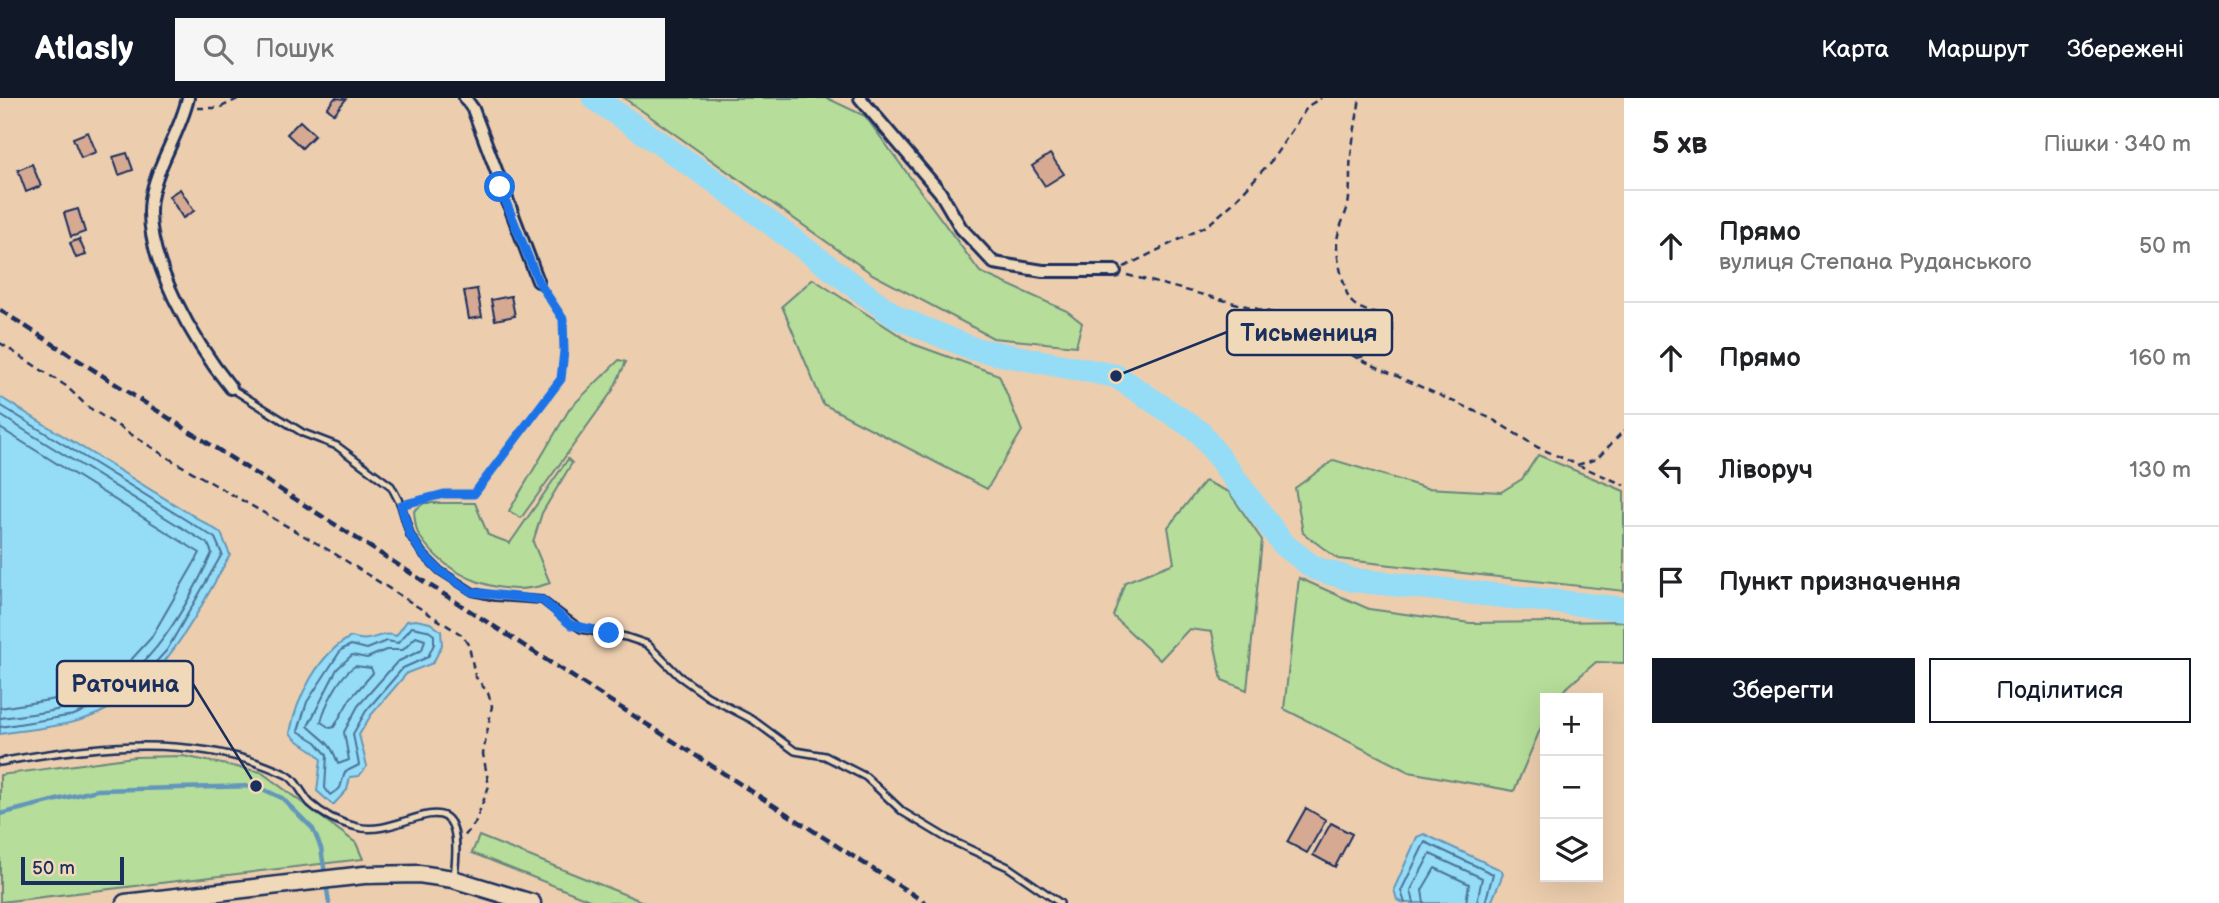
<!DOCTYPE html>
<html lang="uk">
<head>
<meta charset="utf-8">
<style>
	body { margin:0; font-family:"Balsamiq Sans",sans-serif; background:#f6f6f6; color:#202124 }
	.controls { position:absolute; right:21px; bottom:21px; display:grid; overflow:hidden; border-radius:0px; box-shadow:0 7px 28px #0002 }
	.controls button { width:63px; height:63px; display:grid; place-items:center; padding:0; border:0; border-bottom:2px solid #e0e0e0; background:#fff; color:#202124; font:35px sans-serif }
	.scale { position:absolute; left:21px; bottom:18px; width:103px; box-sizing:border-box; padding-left:7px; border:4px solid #1b2f5e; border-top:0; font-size:19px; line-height:24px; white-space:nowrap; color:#1b2f5e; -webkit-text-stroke:5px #efd9b8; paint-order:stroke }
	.stop { position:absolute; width:21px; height:21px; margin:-16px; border:5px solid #1a73e8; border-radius:50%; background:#fff }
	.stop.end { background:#1a73e8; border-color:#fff; box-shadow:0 2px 7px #0008 }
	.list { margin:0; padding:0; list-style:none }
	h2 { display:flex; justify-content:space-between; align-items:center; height:91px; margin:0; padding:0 28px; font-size:30px }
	h2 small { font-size:23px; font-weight:400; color:#757577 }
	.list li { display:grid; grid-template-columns:46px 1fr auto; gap:21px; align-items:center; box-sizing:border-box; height:112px; padding:0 28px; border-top:2px solid #e0e0e0 }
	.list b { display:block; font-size:26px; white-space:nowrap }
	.list p { margin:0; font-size:23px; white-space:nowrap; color:#757577 }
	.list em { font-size:23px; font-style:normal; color:#757577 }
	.actions { display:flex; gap:14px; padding:21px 28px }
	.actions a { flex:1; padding:16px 0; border:2px solid #111827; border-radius:0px; text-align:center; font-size:24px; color:#111827 }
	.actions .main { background:#111827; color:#fff }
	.icon { flex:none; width:38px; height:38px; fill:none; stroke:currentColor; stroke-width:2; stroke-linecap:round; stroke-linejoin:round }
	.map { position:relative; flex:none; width:1624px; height:805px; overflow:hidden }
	header { display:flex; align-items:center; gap:42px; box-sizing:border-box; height:98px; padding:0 35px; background:#111827; color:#fff }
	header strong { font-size:33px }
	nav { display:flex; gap:38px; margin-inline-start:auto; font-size:24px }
	.search { width:490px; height:63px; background:#f6f6f6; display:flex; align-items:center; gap:18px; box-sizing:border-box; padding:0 24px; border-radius:0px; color:#757577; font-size:26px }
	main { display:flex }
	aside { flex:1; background:#fff }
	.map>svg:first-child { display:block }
	.green { fill:#b6dd99; stroke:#68867c; stroke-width:2 }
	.water { fill:#95dcf7; stroke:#6497ba; stroke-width:2 }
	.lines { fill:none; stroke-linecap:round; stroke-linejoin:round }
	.shore { stroke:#4c749b; stroke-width:2 }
	.stream { stroke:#6497ba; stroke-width:4.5 }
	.river { stroke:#95dcf7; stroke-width:24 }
	.building { fill:#d6a993; stroke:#1b2f5e; stroke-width:2 }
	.service-casing { stroke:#1b2f5e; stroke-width:10 }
	.minor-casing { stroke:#1b2f5e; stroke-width:16 }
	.secondary-casing { stroke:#1b2f5e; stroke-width:21 }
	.path { stroke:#1b2f5e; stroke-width:2.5; stroke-dasharray:7 5; stroke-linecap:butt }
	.service { stroke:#efd9b8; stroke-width:5 }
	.minor { stroke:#efd9b8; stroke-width:10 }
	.secondary { stroke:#efd9b8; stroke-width:16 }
	.rail { stroke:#1b2f5e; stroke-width:4.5; stroke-dasharray:10 5; stroke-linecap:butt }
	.route { stroke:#1a73e8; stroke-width:9 }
	.leader { fill:none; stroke:#1b2f5e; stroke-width:2.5 }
	.callout-dot { fill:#1b2f5e; stroke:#efd9b8; stroke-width:2.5 }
	.callout { fill:#efd9b8; stroke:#1b2f5e; stroke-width:2.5 }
	.callout-label { font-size:24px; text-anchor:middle; font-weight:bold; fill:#1b2f5e }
</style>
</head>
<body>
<header>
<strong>Atlasly</strong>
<div class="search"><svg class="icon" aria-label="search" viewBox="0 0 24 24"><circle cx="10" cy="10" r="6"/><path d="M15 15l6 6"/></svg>Пошук</div>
<nav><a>Карта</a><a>Маршрут</a><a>Збережені</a></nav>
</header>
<main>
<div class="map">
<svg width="1624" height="805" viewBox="0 0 1624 805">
	<rect width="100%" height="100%" fill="#ecceae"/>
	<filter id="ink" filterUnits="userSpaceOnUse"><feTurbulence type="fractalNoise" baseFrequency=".0143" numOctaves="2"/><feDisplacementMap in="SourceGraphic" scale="14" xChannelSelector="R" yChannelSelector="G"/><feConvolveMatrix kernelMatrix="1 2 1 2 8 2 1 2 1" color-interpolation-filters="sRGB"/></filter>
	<g filter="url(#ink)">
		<path class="green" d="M624,0h203l38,18 115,156 87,39 15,12 -6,23 -83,-8 -121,-64z
			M813,181l100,65 86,31 23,56 -35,58 -164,-85 -41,-98z
			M619,262l7,2 -13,28 -92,128 -12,-7 61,-103z
			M1538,357l86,36v100l-286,-32 -35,-26 -8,-45 39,-28 92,28 75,4 21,-13z
			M568,361l4,4 -30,50 -9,29 17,41c-47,17 -101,-5 -130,-46 -5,-6 -5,-18 -6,-26l10,-8h51l13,32 22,8z
			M1205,383l24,11 33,48 -15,150 -25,-10 -10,-48 -23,-3 -29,31 -47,-44 12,-34 49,-19 -6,-36z
			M1299,480l70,31 101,14 154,-2v42l-28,-1 -41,36h-10v20l-31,73 -105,-19 -125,-63z
			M183,658l78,16 95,71 7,16 -363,43v-127l134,-18z
			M479,738l167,67h-49l-125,-50z"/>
		<path class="water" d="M0,299l221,136 9,22c-39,68 -73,146 -156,167 -24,6 -50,8 -74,12z
			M416,522l14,3 11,8 1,14 -9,18 -26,10 -36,42 -12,20 8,31 -8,10 -9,1 -3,13 -14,15 -16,-14 4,-32c-9,-12 -22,-14 -31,-26 6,-34 29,-80 61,-96 24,8 25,-7 45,-1l11,-15z
			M1424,736l77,36 2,4 -12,29h-87l-7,-3 -3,-11 23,-52z"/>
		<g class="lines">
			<path class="shore" d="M0,307l215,133 7,16 -55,96 -36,39 -57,26 -74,12
				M0,317l208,129 4,9c-30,64 -70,135 -142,154 -23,6 -47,8 -70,11
				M0,330l200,125 -49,85 -32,35 -51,24 -68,11
				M412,529l15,3 7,5v9l-6,13 -25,11 -37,43 -13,23 6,31 -14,7 -5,16 -10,7 -5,-7 2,-33 -11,-13 -18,-11 9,-29 34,-52 10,-5 16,4 20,-8 11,2z
				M416,539l9,3 -3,10 -25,12 -39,44 -14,26 5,28 -11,4c-7,-23 -15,-23 -30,-38l29,-57 15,-14 15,3 19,-8h17z
				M355,568l16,2 2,5 -23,26 -16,28 -4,1 -9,-6c4,-17 19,-47 34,-56z
				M1405,805l-4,-12 24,-49 68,32 -8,29
				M1414,805l-3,-13 19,-36 52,24 -5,25
				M1424,805l-2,-13 13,-22 34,16 -3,19"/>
			<path class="stream" d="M0,716l97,-24 159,-4 26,12 31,31 8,19 4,26
				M326,785l3,20"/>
			<path class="river" d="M594,0l119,82 183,137 78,32 142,27 84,56 83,112 31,24 39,12 271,29"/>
		</g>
		<path class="building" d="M335,0l11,1 -12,15 -7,-6z
			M300,23l15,14 -13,13 -15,-14z
			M88,34l8,20 -15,6 -8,-20z
			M127,55l6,17 -14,5 -6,-18z
			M1050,56l14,20 -19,12 -13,-20z
			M32,66l9,22 -15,6 -8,-22z
			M180,91l14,22 -11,7 -14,-22z
			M78,111l7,23 -14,5 -7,-24z
			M79,141l7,16 -10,3 -6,-15z
			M477,191l5,28 -13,2 -5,-28z
			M511,198l4,20 -20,4 -4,-20z
			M1306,710l20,12 -19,33 -20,-11z
			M1331,725l21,11 -17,33 -22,-12z"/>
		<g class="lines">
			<g class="service-casing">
				<path id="service" d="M231,290l72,45 34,13 54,40 10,19 9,30 12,18 18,18 33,21 22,5 47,3 39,29 45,8 21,7 32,32 28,20 46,24 42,31 30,5 41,21 37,35 45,27 60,28 52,36
					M0,664c93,-17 198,-30 287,13 10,5 15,20 23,28 13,12 30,20 47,24 47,13 111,-62 97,49"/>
			</g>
			<g class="minor-casing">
				<path id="minor" d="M188,0c-8,35 -31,66 -37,101 -9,57 45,146 80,189
					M465,0l8,11 65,172
					M860,0l80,94 21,36 33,35 49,8h72"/>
			</g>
			<g class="secondary-casing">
				<path id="secondary" d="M125,805l239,-28 55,-1 34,5 79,24"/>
			</g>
			<path class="path" d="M197,10h22l21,-10
				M1124,169l84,-42 24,-21 40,-44 36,-54 13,-8
				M1127,177l146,38 37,16 47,29 135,61 45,28 87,38
				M0,245l66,43 22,21 82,52 162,93 130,83 7,11 6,30 13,17 4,13 -9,48 6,32 -14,37 -12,15
				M1357,260c13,-4 36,-10 36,-27 0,-23 -38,-13 -46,-37 -4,-14 -10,-33 -10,-48 -1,-14 8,-28 11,-41 3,-16 1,-33 3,-49 2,-19 6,-39 9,-58
				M1577,367l20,-6 27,-29
				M411,404l33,-8 21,2 9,-3 87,-114 2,-60 -18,-28"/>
			<use href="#service" class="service"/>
			<use href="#minor" class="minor"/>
			<use href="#secondary" class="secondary"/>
			<path class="rail" d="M0,212l926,593"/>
		</g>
	</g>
	<g class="lines" filter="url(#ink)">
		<path class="route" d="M500,89l38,94 25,38 1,32 -3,28 -87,115h-30l-43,11 9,30 12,18 18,18 32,21 70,8 29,25 38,8"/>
	</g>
	<path class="leader" d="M1116 278L1227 234M256 688L193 586"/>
	<g class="callout-dot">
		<circle cx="1116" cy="278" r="7"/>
		<circle cx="256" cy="688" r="7"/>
	</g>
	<g class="callout">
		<rect x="1227" y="212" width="165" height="45" rx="7"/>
		<rect x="57" y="563" width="136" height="45" rx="7"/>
	</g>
	<g class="callout-label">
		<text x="1309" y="243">Тисьмениця</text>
		<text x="125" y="594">Раточина</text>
	</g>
</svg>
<div class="controls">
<button>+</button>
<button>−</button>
<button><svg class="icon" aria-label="layers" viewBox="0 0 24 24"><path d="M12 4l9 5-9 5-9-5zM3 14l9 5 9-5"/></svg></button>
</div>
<div class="scale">50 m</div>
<div class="stop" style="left:500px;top:89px"></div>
<div class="stop end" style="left:609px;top:535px"></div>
</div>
<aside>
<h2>5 хв<small>Пішки · 340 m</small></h2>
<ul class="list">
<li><svg class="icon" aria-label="ahead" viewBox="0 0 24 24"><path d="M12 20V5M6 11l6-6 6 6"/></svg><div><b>Прямо</b><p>вулиця Степана Руданського</p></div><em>50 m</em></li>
<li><svg class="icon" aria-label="ahead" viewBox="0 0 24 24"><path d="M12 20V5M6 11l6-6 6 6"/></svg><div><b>Прямо</b></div><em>160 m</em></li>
<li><svg class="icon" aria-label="left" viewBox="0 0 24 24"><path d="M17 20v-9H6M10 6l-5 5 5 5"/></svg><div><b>Ліворуч</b></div><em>130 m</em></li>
<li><svg class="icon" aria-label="arrive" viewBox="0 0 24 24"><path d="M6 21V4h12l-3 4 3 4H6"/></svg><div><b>Пункт призначення</b></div></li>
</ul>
<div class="actions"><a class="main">Зберегти</a><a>Поділитися</a></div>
</aside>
</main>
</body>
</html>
